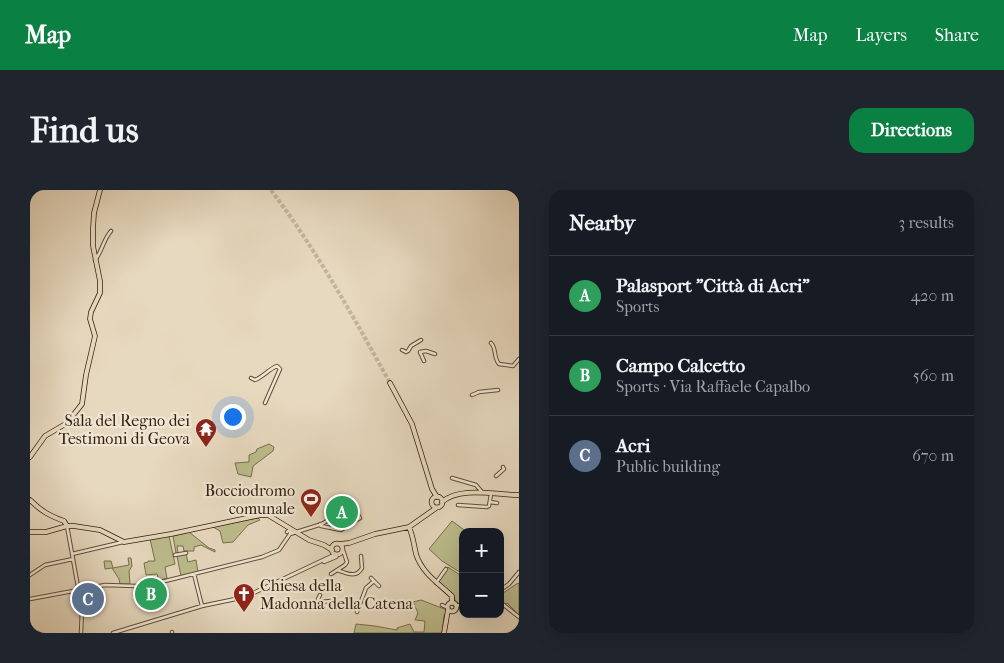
<!DOCTYPE html>
<html lang="en">
<head>
<meta charset="utf-8">
<style>
	body { margin:0; font-family:"IM FELL French Canon",serif; background:#20242c; color:#f1f3f6 }
	.controls { position:absolute; right:15px; bottom:15px; display:grid; overflow:hidden; border-radius:10px; box-shadow:0 5px 20px #0002 }
	.controls button { width:45px; height:45px; display:grid; place-items:center; padding:0; border:0; border-bottom:1px solid #363941; background:#171b24; color:#f1f3f6; font:25px sans-serif }
	.you { position:absolute; left:202px; top:226px; width:18px; height:18px; margin:-12px; border:4px solid #fff; border-radius:50%; background:#1a73e8; box-shadow:0 0 0 8px #1a73e833 }
	.badge { display:grid; place-items:center; width:32px; height:32px; border-radius:50%; background:#0b8043; color:#fff; font-size:16px; font-weight:700 }
	.pin { position:absolute; translate:-50% -50%; border:2px solid #fff; box-shadow:0 1px 5px #0006 }
	.list { margin:0; padding:0; list-style:none }
	h2 { display:flex; justify-content:space-between; align-items:center; height:65px; margin:0; padding:0 20px; font-size:21px }
	h2 small { font-size:16px; font-weight:400; color:#9ea1a6 }
	.list li { display:grid; grid-template-columns:32px 1fr auto; gap:15px; align-items:center; box-sizing:border-box; height:80px; padding:0 20px; border-top:1px solid #363941 }
	.list b { display:block; font-size:19px; white-space:nowrap }
	.list p { margin:0; font-size:16px; white-space:nowrap; color:#9ea1a6 }
	.list em { font-size:16px; font-style:normal; color:#9ea1a6 }
	.map { position:relative; flex:none; width:489px; height:443px; overflow:hidden; border-radius:15px }
	header { display:flex; align-items:center; gap:30px; box-sizing:border-box; height:70px; padding:0 25px; background:#0b8043; color:#fff }
	header strong { font-size:24px }
	nav { display:flex; gap:28px; margin-inline-start:auto; font-size:18px }
	.intro { display:flex; align-items:center; justify-content:space-between; box-sizing:border-box; height:120px; padding:0 30px }
	h1 { margin:0; font-size:35px }
	.button { padding:12px 22px; border-radius:15px; background:#0b8043; color:#fff; font-size:18px; font-weight:700 }
	main { display:flex; gap:30px; padding:0 30px }
	aside { flex:1; background:#171b24; border-radius:15px; box-shadow:0 5px 20px #0002 }
	.map>svg:first-child { display:block }
	.green { fill:#bdbd8d; stroke:#786e4c }
	.lines { fill:none; stroke-linecap:round; stroke-linejoin:round }
	.major-tunnel { stroke:#c3b49b; stroke-width:4; stroke-dasharray:4 2; stroke-linecap:butt }
	.minor-casing { stroke:#604e37; stroke-width:4.5 }
	.major-casing { stroke:#331f0a; stroke-width:5.5 }
	.minor { stroke:#efe6d5; stroke-width:2.5 }
	.major { stroke:#e7d9bf; stroke-width:4 }
	.labels { text-anchor:middle; dominant-baseline:central; stroke-width:4.5; stroke-linejoin:round; paint-order:stroke }
	.poi-label { font-size:16px; fill:#331f0a; stroke:#efe6d5; text-anchor:end }
</style>
</head>
<body>
<header>
<strong>Map</strong>
<nav><a>Map</a><a>Layers</a><a>Share</a></nav>
</header>
<div class="intro"><h1>Find us</h1><a class="button">Directions</a></div>
<main>
<div class="map">
<svg width="489" height="443" viewBox="0 0 489 443">
	<rect width="100%" height="100%" fill="#e7d9bf"/>
	<filter id="stains"><feTurbulence type="fractalNoise" baseFrequency=".004" numOctaves="4"/><feColorMatrix values="0 0 0 0 .2 0 0 0 0 .09 0 0 0 0 .02 0 0 0 .5 -.17"/></filter>
	<radialGradient id="worn" r=".72"><stop offset=".6" stop-color="#630" stop-opacity="0"/><stop offset="1" stop-color="#630" stop-opacity=".3"/></radialGradient>
	<path class="green" d="M239,254l5,3 -1,4 -20,15 -2,11 -13,-3 -3,-11 14,-1v-7l7,-3 1,-3z
		M228,328l2,2 -12,5 -15,17 -10,1 -3,-12 -7,-4z
		M422,331l15,11h-4v42l-21,-13 -13,-12z
		M159,342l20,16 6,2v2l-14,-7 -7,2v4h-10l-1,-5h-6l1,7h-2l-3,-17z
		M135,346h4l6,28 -10,3 2,11 -8,3 -2,-7 -11,1 -2,-12 4,-1v-1h7l-5,-22z
		M156,364l2,8 8,-2 2,12 -17,4 -4,-20z
		M98,368h3l1,8 -3,5 1,13h-10l-1,-5 -7,-11 -7,1 -1,-8h7l2,7 16,-3z
		M418,377l15,10v27l-7,-1 -2,-6 -16,-14z
		M488,393l1,1v31l-12,-12 -2,1 -5,-4v-5z
		M391,410l26,10 -3,6 -2,17h-88l2,-9 19,2 22,4v-2l13,-4 4,8h10l1,-11 -10,-1 3,-7 -5,-11z"/>
	<g class="lines">
		<path class="major-tunnel" d="M241,0c46,61 82,126 119,193"/>
		<g class="minor-casing">
			<path id="minor" d="M65,70c7,-8 8,-20 16,-29
				M461,153c6,6 2,14 8,21l14,2 6,-7
				M372,160l4,2 2,-1 3,-5 10,-6
				M394,171l-4,-9 6,-1 9,3
				M221,188l4,2c8,-3 14,-11 22,-14l3,3 -15,34
				M442,205l7,-3 19,-2
				M466,286l8,-7 -1,-2
				M422,288l24,7 6,7
				M460,312l7,1
				M428,315l29,2 2,-1 2,-12
				M290,334l1,2 20,4 19,-12 -4,-6
				M37,336l15,83 -1,24
				M257,342l4,-3
				M260,344l32,-10 11,-7
				M42,364l51,-12
				M145,365l11,-2
				M294,372l12,-5 2,-3
				M307,380c9,3 19,9 25,-2l-1,-12
				M164,384l8,32
				M301,384l14,-9 2,-3 -4,-12
				M0,385l15,-10 28,-6
				M341,388l8,8
				M406,393l10,-14
				M470,400l9,-6 10,-12
				M290,405l-2,4 2,3 11,-1
				M0,409l75,-14 30,1 14,-1 113,-28 17,-7 11,-16 1,-5
				M470,412l19,15
				M412,415l6,3
				M425,415l8,1
				M327,422l9,-24 8,-7
				M0,442l8,1
				M142,442v1
				M83,443l89,-27 43,-9 91,-43"/>
		</g>
		<g class="major-casing">
			<path id="major" d="M360,193l22,41 20,65 5,8
				M0,267l15,-21 22,-13 15,-19 4,-29 9,-39 -5,-17 1,-7 9,-19v-12l-7,-35v-18l1,-15 6,-23
				M401.5 312a5.5 5.5 0 1 1 11 0a5.5 5.5 0 1 1-11 0Z
				M0,310c11,11 20,16 34,21l3,5
				M412,312c18,-16 54,-7 77,-7
				M379,337c4,9 5,18 7,27 6,19 22,29 36,42v7
				M0,342h16l21,-6h7l26,4 24,12 47,-8 90,-19h7l41,25 15,5 8,5
				M301.5 359a5.5 5.5 0 1 1 11 0a5.5 5.5 0 1 1-11 0Z
				M310,354l9,-1 26,-9 34,-7 27,-19
				M417.5 417a4.5 4.5 0 1 1 9 0a4.5 4.5 0 1 1-9 0Z
				M414,443l4,-23"/>
		</g>
		<use href="#minor" class="minor"/>
		<use href="#major" class="major"/>
	</g>
	<defs>
		<g id="temple-pin" transform="scale(1.125)"><path d="M0 17L-7.5 6A9.5 9.5 0 1 1 7.5 6Z" fill="#8f2418" stroke="#efe6d5"/><path d="M0-6L5-2H3V0L6.5 2.5H4V6H1.5V3h-3V6H-4V2.5H-6.5L-3 0V-2H-5Z" fill="#fff"/></g>
		<g id="stadium-pin" transform="scale(1.125)"><path d="M0 17L-7.5 6A9.5 9.5 0 1 1 7.5 6Z" fill="#8f2418" stroke="#efe6d5"/><path d="M0-5a6.5 5 0 1 0 0 10a6.5 5 0 1 0 0-10ZM-3.5-1.8h7v3.6h-7Z" fill="#fff"/></g>
		<g id="church-pin" transform="scale(1.125)"><path d="M0 17L-7.5 6A9.5 9.5 0 1 1 7.5 6Z" fill="#8f2418" stroke="#efe6d5"/><path d="M-1.2-6h2.4v3.5h3.3v2.4h-3.3V6h-2.4V-.1h-3.3v-2.4h3.3Z" fill="#fff"/></g>
	</defs>
	<g fill-rule="evenodd">
		<use href="#temple-pin" x="176" y="239"/>
		<use href="#stadium-pin" x="281" y="309"/>
		<use href="#church-pin" x="214" y="404"/>
	</g>
	<g class="labels">
		<g class="poi-label">
			<text x="160" y="230">Sala del Regno dei<tspan x="160" dy="18">Testimoni di Geova</tspan></text>
			<text x="265" y="300">Bocciodromo<tspan x="265" dy="18">comunale</tspan></text>
			<text x="230" y="395" text-anchor="start">Chiesa della<tspan x="230" dy="18">Madonna della Catena</tspan></text>
		</g>
	</g>
	<rect width="100%" height="100%" filter="url(#stains)"/>
	<rect width="100%" height="100%" fill="url(#worn)"/>
</svg>
<div class="controls">
<button>+</button>
<button>−</button>
</div>
<div class="you"></div>
<div class="pin badge" style="left:312px;top:322px;background:#2e9e5b">A</div>
<div class="pin badge" style="left:121px;top:404px;background:#2e9e5b">B</div>
<div class="pin badge" style="left:58px;top:409px;background:#5c6f8a">C</div>
</div>
<aside>
<h2>Nearby<small>3 results</small></h2>
<ul class="list">
<li><span class="badge" style="background:#2e9e5b">A</span><div><b>Palasport &quot;Città di Acri&quot;</b><p>Sports</p></div><em>420 m</em></li>
<li><span class="badge" style="background:#2e9e5b">B</span><div><b>Campo Calcetto</b><p>Sports · Via Raffaele Capalbo</p></div><em>560 m</em></li>
<li><span class="badge" style="background:#5c6f8a">C</span><div><b>Acri</b><p>Public building</p></div><em>670 m</em></li>
</ul>
</aside>
</main>
</body>
</html>
